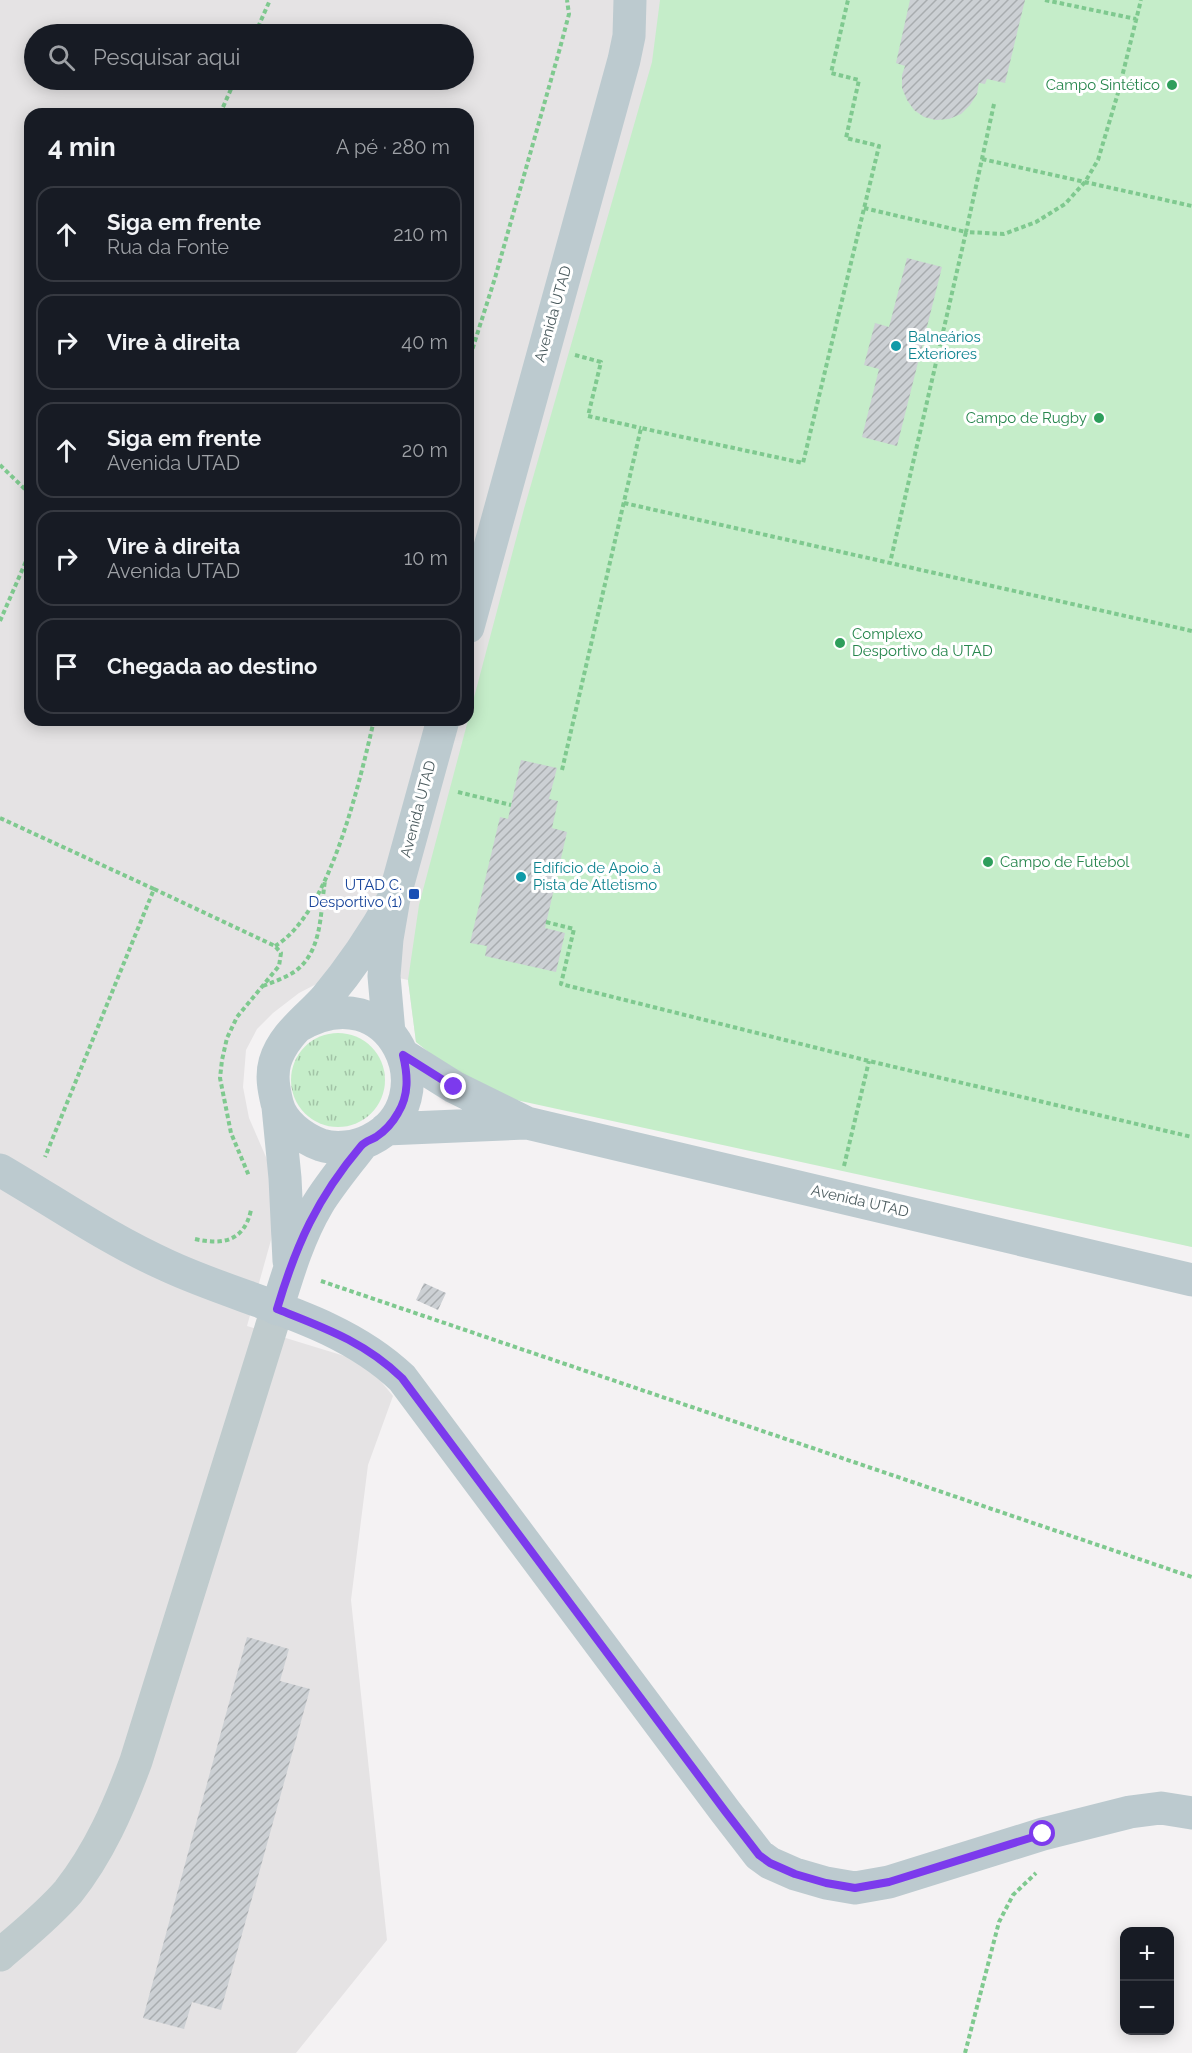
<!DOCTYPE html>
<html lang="pt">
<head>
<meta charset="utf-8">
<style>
	body { margin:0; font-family:Raleway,sans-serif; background:#242831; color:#f1f3f6 }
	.controls { position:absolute; right:18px; bottom:18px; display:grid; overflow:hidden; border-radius:12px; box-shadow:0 3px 15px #0003 }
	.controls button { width:54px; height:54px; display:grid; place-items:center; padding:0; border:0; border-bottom:2px solid #363941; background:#171b24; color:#f1f3f6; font:30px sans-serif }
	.stop { position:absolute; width:18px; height:18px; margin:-14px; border:4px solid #7c3aed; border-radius:50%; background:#fff }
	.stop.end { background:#7c3aed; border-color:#fff; box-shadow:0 2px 6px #0008 }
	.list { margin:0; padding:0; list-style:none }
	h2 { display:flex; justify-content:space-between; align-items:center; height:78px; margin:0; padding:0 24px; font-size:26px }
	h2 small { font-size:20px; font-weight:400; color:#9ea1a6 }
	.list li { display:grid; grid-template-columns:39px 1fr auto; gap:18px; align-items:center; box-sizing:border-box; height:96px; margin:0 12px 12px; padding:0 12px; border:2px solid #363941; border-radius:18px }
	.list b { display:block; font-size:22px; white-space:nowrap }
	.list p { margin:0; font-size:20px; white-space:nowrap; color:#9ea1a6 }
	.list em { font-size:20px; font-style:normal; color:#9ea1a6 }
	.icon { flex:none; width:33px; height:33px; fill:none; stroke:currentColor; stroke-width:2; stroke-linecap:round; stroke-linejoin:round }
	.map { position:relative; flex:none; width:1192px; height:2053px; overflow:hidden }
	.search { position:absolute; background:#171b24; box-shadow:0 3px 15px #0003; left:24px; top:24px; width:450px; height:66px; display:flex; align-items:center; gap:15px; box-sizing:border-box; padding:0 21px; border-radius:33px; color:#9ea1a6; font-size:22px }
	.panel { position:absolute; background:#171b24; box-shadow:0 3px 15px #0003; left:24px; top:108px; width:450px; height:618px; border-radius:18px }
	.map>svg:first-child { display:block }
	.education { fill:#e5e3e4; fill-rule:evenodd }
	.grass { fill:url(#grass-tufts) }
	.pitch { fill:#c5edc9 }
	.building { fill:url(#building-hatch) }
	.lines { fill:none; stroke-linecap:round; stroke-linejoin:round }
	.path { stroke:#7fc98f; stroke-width:4; stroke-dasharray:4.5 3; stroke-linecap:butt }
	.street { stroke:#bfcbcd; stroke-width:33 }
	.secondary { stroke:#bccacf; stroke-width:33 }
	.route { stroke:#7c3aed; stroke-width:8 }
	.leisure-dot { fill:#2e9e5b; stroke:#fff; stroke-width:2 }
	.culture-dot { fill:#0f9aa8; stroke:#fff; stroke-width:2 }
	.transit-dot { fill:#1a4fb4; stroke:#fff; stroke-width:2 }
	.labels { text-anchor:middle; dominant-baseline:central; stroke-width:6; stroke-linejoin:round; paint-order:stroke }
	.leisure-label { font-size:15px; fill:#27864d; stroke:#fff; text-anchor:end }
	.street-label { font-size:15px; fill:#4b5b5e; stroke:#fff }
	.culture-label { font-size:15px; fill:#0d838f; stroke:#fff; text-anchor:start }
	.transit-label { font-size:15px; fill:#164399; stroke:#fff; text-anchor:end }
</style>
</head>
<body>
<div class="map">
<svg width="1192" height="2053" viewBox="0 0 1192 2053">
	<defs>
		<pattern id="grass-tufts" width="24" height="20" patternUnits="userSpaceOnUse" patternTransform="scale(1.5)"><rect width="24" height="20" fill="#c5edc9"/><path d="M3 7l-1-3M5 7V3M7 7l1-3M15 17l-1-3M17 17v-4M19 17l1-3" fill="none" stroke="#a2c3a6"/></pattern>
		<pattern id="building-hatch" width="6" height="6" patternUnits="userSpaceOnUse" patternTransform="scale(1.5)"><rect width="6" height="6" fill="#ccd0d4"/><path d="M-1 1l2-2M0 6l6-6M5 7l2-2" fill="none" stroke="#a8acaf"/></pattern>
	</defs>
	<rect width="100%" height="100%" fill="#f4f2f3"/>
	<path class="education" d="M0,0h1192v1247l-776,-205 -8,-62 -71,-16 -11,15 -27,14 -26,20 -16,16 -11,21 -3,37 6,31 20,46 5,52 -3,24 -24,86 104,32 24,16 18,22 -25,69 -17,135 36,340 -91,113h-296zM34,34h430v46h-430zM30,114h438v606h-438z"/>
	<path class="grass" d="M291 1080a47 47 0 1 1 94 0a47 47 0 1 1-94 0Z"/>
	<path class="pitch" d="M660,0h532v1247l-676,-147 -59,-25 -41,-33 -8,-62 11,-75 105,-396 128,-447z"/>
	<path class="building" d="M910,0h115l-20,83 -18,-4 -2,5 -6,-1 -2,11 -7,11 -9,9 -12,5 -13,1 -12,-3 -10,-7 -7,-10 -5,-12v-13l3,-9 -9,-3z
		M907,258l35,9 -45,179 -35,-9 17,-68 -15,-4 11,-42 14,4z
		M521,760l36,8 -8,31 9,2 -6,27 15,4 -22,96 20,5 -9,39 -71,-16 2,-10 -17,-3 30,-126 8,2z
		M424,1283l22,10 -8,17 -22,-10z
		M247,1637l42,12 -9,32 30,8 -89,321 -29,-8 -8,27 -41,-11z"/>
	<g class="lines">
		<path class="path" d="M1045,0l91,19
			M255,34l15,-34
			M994,104l-28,128 38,2 32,-12 29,-18 20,-22 13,-22 20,-67 23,-93
			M220,114l15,-34
			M982,159l210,47
			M864,208l102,24 -76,331
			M575,355l26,7 -13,54 53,12
			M468,363l27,-85 65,-230 9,-34 -2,-14
			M0,465l30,29
			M624,503l568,128
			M0,621l30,-69
			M562,770l79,-342 162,35 76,-317 -33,-8 13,-58 -28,-7 17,-73
			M458,792l53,13
			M0,818l154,71 -109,268
			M154,889l121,57 6,7 -2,13 -42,51 -10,21 -5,22 -2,18 11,55 18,43
			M546,922l28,7 -13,55 308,77 323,76
			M275,946c55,-32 85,-166 99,-226
			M263,986c10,-4 22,-8 31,-14 29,-20 26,-60 31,-91
			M844,1166l25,-105
			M195,1239c27,6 49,3 56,-29
			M321,1281l871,296
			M965,2053l34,-131 14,-27 23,-22"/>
		<path class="street" d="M0,1955c23,-20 48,-40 68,-63 31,-39 51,-85 68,-131l141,-452"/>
		<path class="secondary" d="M468,627l156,-567 5,-24 1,-36
			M297,1027c95,-58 152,74 73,113 -14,7 -33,10 -49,5 -19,-7 -39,-22 -44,-42 -3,-13 -6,-27 -2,-41 8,-27 32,-43 50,-63 26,-31 49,-65 69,-101
			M389,1033l-5,-57 3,-37 7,-41 49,-178
			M403,1055l51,32 73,36 665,157
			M278,1107l7,71 4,83
			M386,1129l139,-6
			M0,1170c55,32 108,69 166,95 79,37 172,52 236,113l323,433 34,44 11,8 25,11 31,9 29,5 34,-6 154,-48 87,-22 31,-4 31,5
			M277,1309c11,-36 22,-73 41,-105 13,-21 30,-41 45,-61"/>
	</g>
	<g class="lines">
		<path class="route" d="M454,1087l-51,-32c5,21 6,40 -5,58 -5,9 -13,18 -22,24 -5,3 -11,4 -15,9 -44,52 -65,99 -84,163 48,19 88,33 125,69l323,433 34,44 11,8 25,11 31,9 29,5 34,-6 154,-48"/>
	</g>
	<g class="leisure-dot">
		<circle cx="1172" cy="85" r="6"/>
		<circle cx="1099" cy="418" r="6"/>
		<circle cx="840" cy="643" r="6"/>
		<circle cx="988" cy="862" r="6"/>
	</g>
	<g class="culture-dot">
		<circle cx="896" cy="346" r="6"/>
		<circle cx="521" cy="877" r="6"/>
	</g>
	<rect class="transit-dot" x="408" y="888" width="12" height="12" rx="3"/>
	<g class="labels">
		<g class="leisure-label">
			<text x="1160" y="85">Campo Sintético</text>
			<text x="1087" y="418">Campo de Rugby</text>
			<text x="852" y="634" text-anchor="start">Complexo<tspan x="852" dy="17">Desportivo da UTAD</tspan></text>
			<text x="1000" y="862" text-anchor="start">Campo de Futebol</text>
		</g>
		<g class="street-label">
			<text transform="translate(553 314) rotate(-74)">Avenida UTAD</text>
			<text transform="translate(418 809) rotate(-75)">Avenida UTAD</text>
			<text transform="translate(860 1201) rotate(13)">Avenida UTAD</text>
		</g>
		<g class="culture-label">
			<text x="908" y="337">Balneários<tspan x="908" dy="17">Exteriores</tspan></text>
			<text x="533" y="868">Edifício de Apoio à<tspan x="533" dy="17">Pista de Atletismo</tspan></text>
		</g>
		<g class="transit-label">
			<text x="402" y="885">UTAD C.<tspan x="402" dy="17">Desportivo (1)</tspan></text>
		</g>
	</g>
</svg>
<div class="controls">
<button>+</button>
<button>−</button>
</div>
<div class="stop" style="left:1043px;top:1834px"></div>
<div class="stop end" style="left:454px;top:1087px"></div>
<div class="search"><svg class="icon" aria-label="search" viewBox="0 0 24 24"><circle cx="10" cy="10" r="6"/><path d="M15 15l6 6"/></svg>Pesquisar aqui</div>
<section class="panel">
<h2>4 min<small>A pé · 280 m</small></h2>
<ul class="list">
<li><svg class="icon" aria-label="ahead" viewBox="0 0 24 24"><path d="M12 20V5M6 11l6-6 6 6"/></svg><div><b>Siga em frente</b><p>Rua da Fonte</p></div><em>210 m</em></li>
<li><svg class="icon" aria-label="right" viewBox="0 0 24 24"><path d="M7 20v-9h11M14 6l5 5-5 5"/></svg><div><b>Vire à direita</b></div><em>40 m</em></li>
<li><svg class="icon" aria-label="ahead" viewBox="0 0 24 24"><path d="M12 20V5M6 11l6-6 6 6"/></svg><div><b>Siga em frente</b><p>Avenida UTAD</p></div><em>20 m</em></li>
<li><svg class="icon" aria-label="right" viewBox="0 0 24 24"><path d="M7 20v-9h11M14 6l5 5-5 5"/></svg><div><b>Vire à direita</b><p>Avenida UTAD</p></div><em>10 m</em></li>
<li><svg class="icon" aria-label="arrive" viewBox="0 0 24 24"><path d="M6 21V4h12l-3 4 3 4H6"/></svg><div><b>Chegada ao destino</b></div></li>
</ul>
</section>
</div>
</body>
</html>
